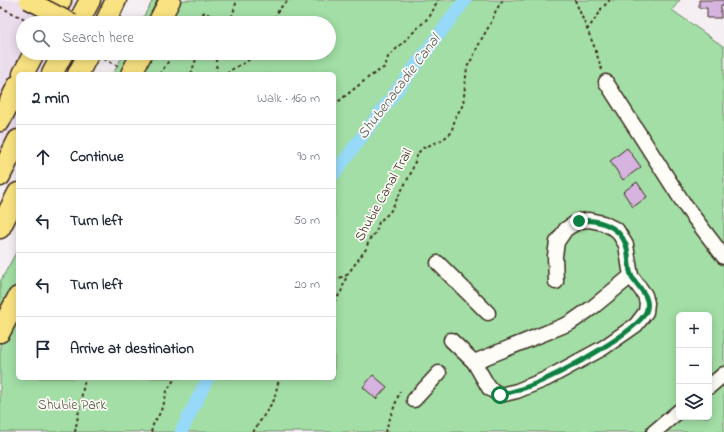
<!DOCTYPE html>
<html lang="en">
<head>
<meta charset="utf-8">
<style>
	body { margin:0; font-family:"Indie Flower",sans-serif; background:#f6f6f7; color:#1f2937 }
	.controls { position:absolute; right:12px; bottom:12px; display:grid; overflow:hidden; border-radius:6px; box-shadow:0 2px 10px #0003 }
	.controls button { width:36px; height:36px; display:grid; place-items:center; padding:0; border:0; border-bottom:1px solid #e0e1e3; background:#fff; color:#1f2937; font:20px sans-serif }
	.stop { position:absolute; width:12px; height:12px; margin:-9px; border:3px solid #0b8043; border-radius:50%; background:#fff }
	.stop.end { background:#0b8043; border-color:#fff; box-shadow:0 1px 4px #0008 }
	.list { margin:0; padding:0; list-style:none }
	h2 { display:flex; justify-content:space-between; align-items:center; height:52px; margin:0; padding:0 16px; font-size:17px }
	h2 small { font-size:13px; font-weight:400; color:#747a83 }
	.list li { display:grid; grid-template-columns:26px 1fr auto; gap:12px; align-items:center; box-sizing:border-box; height:64px; padding:0 16px; border-top:1px solid #e0e1e3 }
	.list b { display:block; font-size:15px; white-space:nowrap }
	.list em { font-size:13px; font-style:normal; color:#747a83 }
	.icon { flex:none; width:22px; height:22px; fill:none; stroke:currentColor; stroke-width:2; stroke-linecap:round; stroke-linejoin:round }
	.map { position:relative; flex:none; width:724px; height:432px; overflow:hidden }
	.search { position:absolute; background:#fff; box-shadow:0 2px 10px #0003; left:16px; top:16px; width:320px; height:44px; display:flex; align-items:center; gap:10px; box-sizing:border-box; padding:0 14px; border-radius:22px; color:#747a83; font-size:15px }
	.panel { position:absolute; background:#fff; box-shadow:0 2px 10px #0003; left:16px; top:72px; width:320px; height:308px; border-radius:6px }
	.map>svg:first-child { display:block }
	.built { fill:#ecddec }
	.green { fill:#a2dea5; stroke:#6e8462; fill-rule:evenodd }
	.lines { fill:none; stroke-linecap:round; stroke-linejoin:round }
	.canal { stroke:#96d9f8; stroke-width:13 }
	.building { fill:#d6b4df; stroke:#3b2a1e }
	.minor-casing { stroke:#3b2a1e; stroke-width:17 }
	.highway-casing { stroke:#3b2a1e; stroke-width:23 }
	.path { stroke:#3b2a1e; stroke-width:2; stroke-dasharray:3 3; stroke-linecap:butt }
	.minor { stroke:#fdfcf7; stroke-width:14 }
	.highway { stroke:#f8e281; stroke-width:20 }
	.major-bridge-casing { stroke:#3b2a1e; stroke-width:20; stroke-linecap:butt }
	.major-bridge { stroke:#f8e281; stroke-width:17 }
	.route { stroke:#0b8043; stroke-width:5 }
	.labels { text-anchor:middle; dominant-baseline:central; stroke-width:3.5; stroke-linejoin:round; paint-order:stroke }
	.street-label { font-size:14px; fill:#3b2a1e; stroke:#fdfcf7 }
	.park-label { font-size:14px; fill:#555740; stroke:#fdfcf7 }
	.water-label { font-size:15px; font-style:italic; fill:#525654; stroke:#fdfcf7 }
</style>
</head>
<body>
<div class="map">
<svg width="724" height="432" viewBox="0 0 724 432">
	<rect width="100%" height="100%" fill="#f5eef2"/>
	<filter id="ink" filterUnits="userSpaceOnUse"><feTurbulence type="fractalNoise" baseFrequency=".025" numOctaves="2"/><feDisplacementMap in="SourceGraphic" scale="8" xChannelSelector="R" yChannelSelector="G"/><feConvolveMatrix kernelMatrix="1 2 1 2 8 2 1 2 1" color-interpolation-filters="sRGB"/></filter>
	<g filter="url(#ink)">
		<path class="built" d="M0,0h90l-11,23h-56v30h41l-10,21h-36v75l-18,37z"/>
		<path class="green" d="M153,0h527l-8,10 52,37v385h-724v-150l18,-33v129h316v-304h-221l11,-21h205v-30h-189zM679,315h30v102h-30z"/>
		<g class="lines">
			<path class="canal" d="M334,174l131,-174
				M181,432l27,-54"/>
		</g>
		<path class="building" d="M699,0h25v5h-3v13h-14v-10h-8z
			M627,148l14,19 -18,13 -13,-19z
			M637,182l10,15 -14,10 -10,-15z
			M373,375l14,12 -11,12 -13,-12z"/>
		<g class="lines">
			<g class="minor-casing">
				<path id="minor" d="M606,82l80,125 38,50
					M438,263l50,50
					M451,340l23,22 15,26 11,7 17,-4 29,-12 57,-31 33,-23 10,-13 1,-9 -2,-8 -14,-19 -5,-31 -9,-15 -14,-7 -14,-3 -10,1 -13,8 -9,13 -2,14 1,26
					M474,362l96,-39 23,-16 38,-31
					M709,387l15,-13
					M414,400l25,-27
					M654,432l25,-21"/>
			</g>
			<g class="highway-casing">
				<path id="highway" d="M49,23l12,-23
					M78,23l12,-23
					M105,23l11,-23
					M158,23l12,-23
					M23,74l11,-21
					M52,74l11,-21
					M78,74l11,-21
					M131,74l11,-21
					M0,121l18,-36
					M0,176l18,-36
					M0,228l18,-35
					M0,332l18,-35"/>
			</g>
			<path class="path" d="M575,0l19,46 8,24
				M0,7l33,16
				M195,23l4,-7 6,-4 4,3 -1,8
				M230,23l7,-23
				M271,23l9,-15 9,-8
				M587,30l14,-19v-2l8,-8v-1
				M104,59l14,7
				M160,74l14,-21
				M191,74l7,-21
				M217,74l-1,-13 3,-8
				M227,74c10,-11 20,-8 27,-21
				M334,105l35,-28 16,-10 3,-10 42,-41 8,-16
				M334,280l13,-5
				M334,302l7,-10 6,-17 19,-26 3,-9 7,-8 3,-10 11,-10 21,-39 7,-20 5,-5 19,-8 9,-7 5,-17 7,-11 4,-38 6,-10 8,-17 11,-19 4,-11 7,-10
				M75,432l10,-54
				M151,432l3,-10 4,-5 6,-14 3,-12 8,-13
				M253,432l21,-32 4,-17 3,-5
				M385,432l15,-41"/>
			<use href="#minor" class="minor"/>
			<use href="#highway" class="highway"/>
			<g class="major-bridge-casing">
				<path id="major-bridge" d="M28,0l45,23"/>
			</g>
			<use href="#major-bridge" class="major-bridge"/>
		</g>
	</g>
	<g class="lines" filter="url(#ink)">
		<path class="route" d="M500,395c16,-4 32,-9 46,-16 22,-10 90,-47 100,-67 6,-14 -7,-24 -14,-35 -5,-9 -2,-22 -6,-32 -7,-20 -29,-26 -47,-24"/>
	</g>
	<g class="labels">
		<g class="street-label">
			<text transform="translate(384 195) rotate(-61)">Shubie Canal Trail</text>
		</g>
		<g class="park-label">
			<text x="72" y="405">Shubie Park</text>
		</g>
		<g class="water-label">
			<text transform="translate(399 87) rotate(-53)">Shubenacadie Canal</text>
		</g>
	</g>
</svg>
<div class="controls">
<button>+</button>
<button>−</button>
<button><svg class="icon" aria-label="layers" viewBox="0 0 24 24"><path d="M12 4l9 5-9 5-9-5zM3 14l9 5 9-5"/></svg></button>
</div>
<div class="stop" style="left:500px;top:395px"></div>
<div class="stop end" style="left:579px;top:221px"></div>
<div class="search"><svg class="icon" aria-label="search" viewBox="0 0 24 24"><circle cx="10" cy="10" r="6"/><path d="M15 15l6 6"/></svg>Search here</div>
<section class="panel">
<h2>2 min<small>Walk · 160 m</small></h2>
<ul class="list">
<li><svg class="icon" aria-label="ahead" viewBox="0 0 24 24"><path d="M12 20V5M6 11l6-6 6 6"/></svg><div><b>Continue</b></div><em>90 m</em></li>
<li><svg class="icon" aria-label="left" viewBox="0 0 24 24"><path d="M17 20v-9H6M10 6l-5 5 5 5"/></svg><div><b>Turn left</b></div><em>50 m</em></li>
<li><svg class="icon" aria-label="left" viewBox="0 0 24 24"><path d="M17 20v-9H6M10 6l-5 5 5 5"/></svg><div><b>Turn left</b></div><em>20 m</em></li>
<li><svg class="icon" aria-label="arrive" viewBox="0 0 24 24"><path d="M6 21V4h12l-3 4 3 4H6"/></svg><div><b>Arrive at destination</b></div></li>
</ul>
</section>
</div>
</body>
</html>
